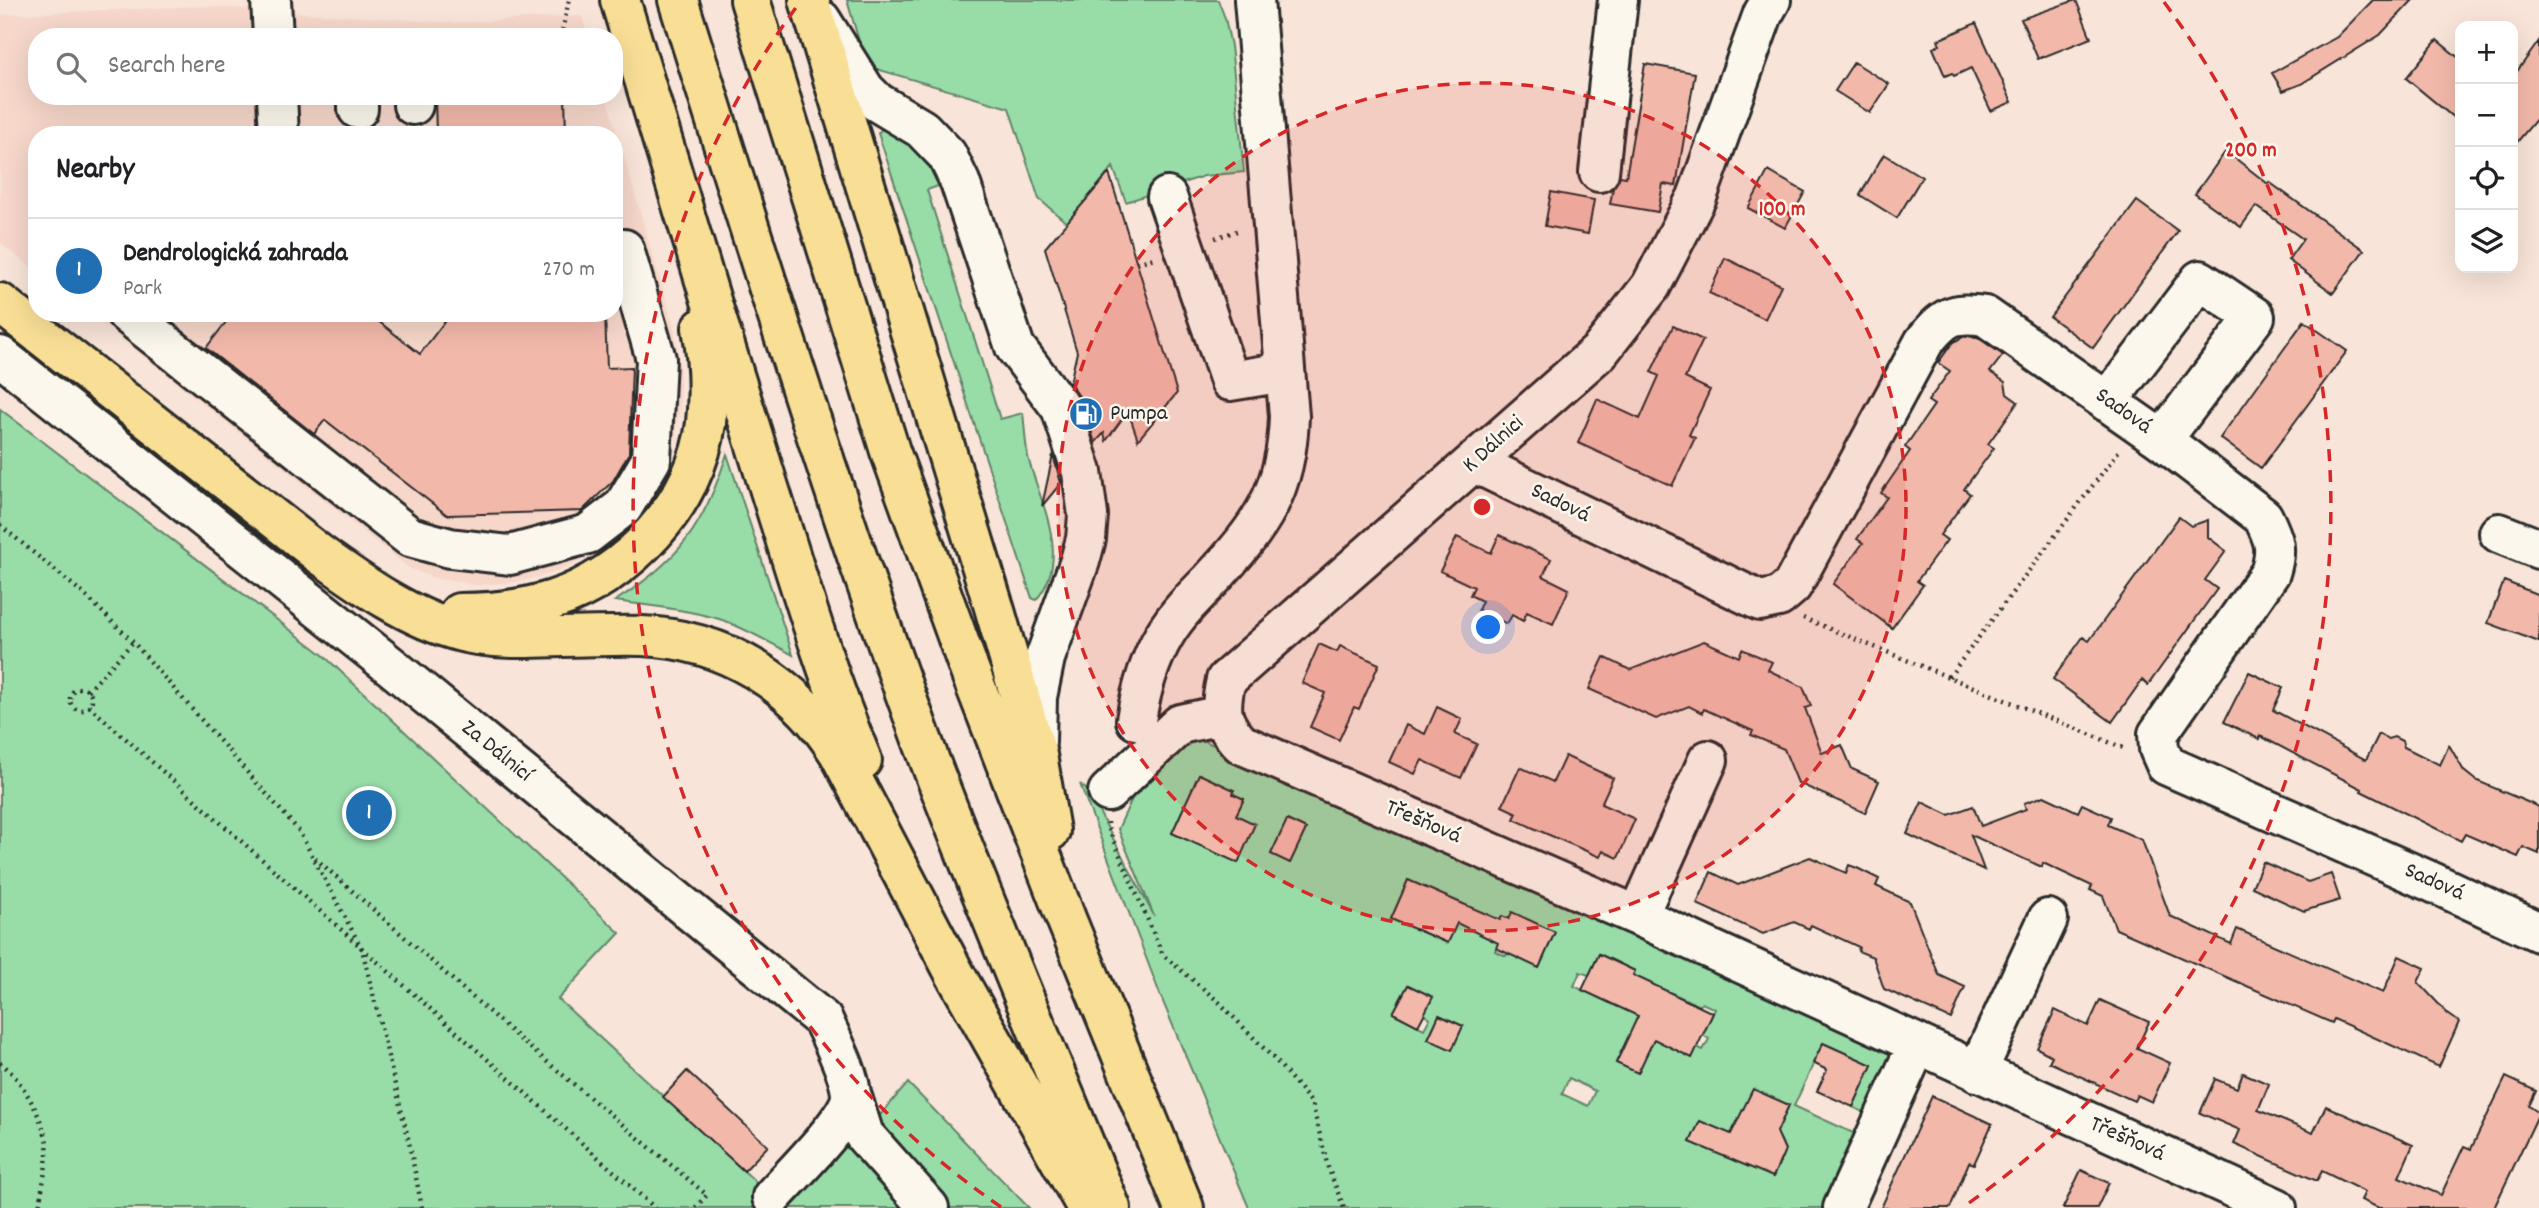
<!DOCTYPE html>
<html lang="en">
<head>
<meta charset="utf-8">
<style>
	body { margin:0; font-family:Dekko,sans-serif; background:#f6f6f6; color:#202124 }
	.controls { position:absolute; right:21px; top:21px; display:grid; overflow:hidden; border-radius:14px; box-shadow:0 7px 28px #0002 }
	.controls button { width:63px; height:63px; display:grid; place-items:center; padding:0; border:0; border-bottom:2px solid #e0e0e0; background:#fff; color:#202124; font:35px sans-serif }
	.you { position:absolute; left:1489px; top:628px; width:24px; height:24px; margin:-18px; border:5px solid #fff; border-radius:50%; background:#1a73e8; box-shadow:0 0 0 10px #1a73e833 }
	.badge { display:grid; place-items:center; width:46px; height:46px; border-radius:50%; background:#1f6fb2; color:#fff; font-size:23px; font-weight:700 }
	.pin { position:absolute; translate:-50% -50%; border:4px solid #fff; box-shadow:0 2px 7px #0006 }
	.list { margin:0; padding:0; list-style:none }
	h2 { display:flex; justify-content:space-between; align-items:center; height:91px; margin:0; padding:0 28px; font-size:30px }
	h2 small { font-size:23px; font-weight:400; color:#757577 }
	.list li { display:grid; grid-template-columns:46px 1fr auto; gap:21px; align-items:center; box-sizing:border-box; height:105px; padding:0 28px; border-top:2px solid #e0e0e0 }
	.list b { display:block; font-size:26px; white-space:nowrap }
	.list p { margin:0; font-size:23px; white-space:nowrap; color:#757577 }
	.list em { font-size:23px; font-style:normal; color:#757577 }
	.icon { flex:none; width:38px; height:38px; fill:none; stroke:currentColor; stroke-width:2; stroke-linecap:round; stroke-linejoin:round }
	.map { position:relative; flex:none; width:2539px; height:1208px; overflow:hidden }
	.search { position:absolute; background:#fff; box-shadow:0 7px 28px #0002; left:28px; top:28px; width:595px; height:77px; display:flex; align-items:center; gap:18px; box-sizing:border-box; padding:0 24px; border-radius:28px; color:#757577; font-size:26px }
	.panel { position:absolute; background:#fff; box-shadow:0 7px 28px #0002; left:28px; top:126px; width:595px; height:196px; border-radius:28px }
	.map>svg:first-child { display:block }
	.built { fill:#f6d7ca }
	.green { fill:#98dca8; stroke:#62846a; stroke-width:2; fill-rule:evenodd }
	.building { fill:#f2b9ab; stroke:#2b2b2b; stroke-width:2 }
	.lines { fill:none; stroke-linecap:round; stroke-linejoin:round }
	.minor-casing { stroke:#2b2b2b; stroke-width:44 }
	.highway-casing { stroke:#2b2b2b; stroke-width:44 }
	.path { stroke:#2b2b2b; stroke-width:4.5; stroke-dasharray:2 5; stroke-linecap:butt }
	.minor { stroke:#fbf7ec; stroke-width:38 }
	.highway { stroke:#f9df96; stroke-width:38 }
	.ring { fill:none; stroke:#d62828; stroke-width:3.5; stroke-dasharray:12 9 }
	.labels { text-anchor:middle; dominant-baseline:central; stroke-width:5; stroke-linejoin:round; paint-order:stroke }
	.street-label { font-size:23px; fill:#2b2b2b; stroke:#fbf7ec }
	.poi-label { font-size:23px; fill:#2b2b2b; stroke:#fbf7ec; text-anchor:start }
	.centre { fill:#d62828; stroke:#fbf7ec; stroke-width:3.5 }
	.ring-label { font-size:21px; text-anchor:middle; font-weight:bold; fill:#d62828; stroke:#fbf7ec; stroke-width:5; stroke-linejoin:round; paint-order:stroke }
</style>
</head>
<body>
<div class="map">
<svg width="2539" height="1208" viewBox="0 0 2539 1208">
	<rect width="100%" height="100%" fill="#f8e4d8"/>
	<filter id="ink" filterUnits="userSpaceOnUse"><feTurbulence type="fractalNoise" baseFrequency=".0143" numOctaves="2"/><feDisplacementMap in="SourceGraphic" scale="14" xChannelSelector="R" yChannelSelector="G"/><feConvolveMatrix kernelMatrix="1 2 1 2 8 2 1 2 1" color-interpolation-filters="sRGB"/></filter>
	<g filter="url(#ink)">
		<path class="built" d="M203,6l251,17 128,-7 6,21h-551v59h569l68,231 6,41v40l-8,42 -18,39 -57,62 -38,20 -40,11 -42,3 -43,-7 -25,-10 -320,-255h525v-178h-577v137l-37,-29v-228z"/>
		<path class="green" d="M847,0h371l7,18 6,28 13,126 -40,4 -78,26 -13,-35 -46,56 -28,-24 -30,-91 -136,-40 -10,-13z
			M883,128l26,11 40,43 -22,8 73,229 23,-6c2,15 2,33 6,48 12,43 43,98 7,139l-4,-2 -154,-465z
			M0,409l322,245 298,279 -62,66 225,208 63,-60 8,-2 54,-62 121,125h-1029z
			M727,454l66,201c-24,-13 -48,-27 -74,-36 -34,-10 -69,-13 -104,-18 65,-41 89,-75 112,-147z
			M1189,734l694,314 6,5 4,8 -22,55 -18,-9 19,-42 -49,-22 -29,63 68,31 -33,71h-580l-88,-211 -81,-213 8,7 66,125 -36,-87 23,-50zM1199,774l35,16 -1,4 11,5 -8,16 -1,46 -63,-28zM1287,820l19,9 -16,34 -19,-9zM1408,880l57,25 -18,38 -56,-24zM1512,913l43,19 -16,36 -31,-15 -2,3 -11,-5zM1599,954l36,17 -17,36 -44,-21 6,-14 9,3zM1408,985l24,12 -8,17 6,4 -6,11 -31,-16zM1669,992l31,14 2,-3 13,6 -12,26 6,4 -6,11 -6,-3 -5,11 -44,-22zM1439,1015l24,11 -35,13zM1622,1051l21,10 -5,12 -22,-11zM1569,1078l26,13 -7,15 -26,-12zM1753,1090l36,15 -6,14 -9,-4 -9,19 16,6 4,10 -12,27 -83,-35 10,-21 32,14z"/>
		<path class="building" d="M2076,0l15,38 -53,21 -17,-40z
			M2373,0h40l-33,35 -79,49 -18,7 -11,-18 65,-36z
			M1976,23l36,79 -21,9 -20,-43 -17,8 -2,-3 -7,3 -12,-28 7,-3 -2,-5z
			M2437,40l23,19v64l-54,-45z
			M2539,41v75l-26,31v-70z
			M1854,62l35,22 -19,29 -35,-22z
			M1645,64l50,9 -19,113 -13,-2 -5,28 -48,-8 3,-16 7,-12 6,1z
			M435,96h130l1,39h-130z
			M2226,151l42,33 1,-2 95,68 -31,43 -45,-33 15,-21 -47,-33 -15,21 -46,-33z
			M1884,154l38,23 -25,41 -37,-23z
			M1768,171l37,21 -20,36 -37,-20z
			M1109,173l68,220 -39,47 -10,-29 -22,30 -2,-8 -9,10 -13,-42 -12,-18 7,-31 -32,-104z
			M1551,192l43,8 -6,34 -43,-8z
			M2137,201l41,30 -85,117 -43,-31z
			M1725,258l56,27 -16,34 -56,-26z
			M233,313h135l52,41 31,-41h154l2,55 25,-1 -3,86 -16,28 -31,30 -135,4 -122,-95 -11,14 -108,-86z
			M2304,321l43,30 -86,117 -41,-30z
			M1673,326l30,14 -18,38 25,12 -21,45 6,3 -23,48 -94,-43 19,-44 43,20 19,-43 -8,-4z
			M1965,336l12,1 26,18 -13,17 15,10 2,12 11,8 -30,42 6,4 -30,41 6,5 -30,41 7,5 -30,41 6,4 -31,43 -59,-44 30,-41 -6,-4 30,-42 -6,-4 29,-42 -5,-4 29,-42 -6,-4 22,-30 -12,-8 15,-21z
			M1053,455l8,28 -19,23z
			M2179,517l12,9 17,-6v17l18,14 -21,29 12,9 -69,96 -6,-5 -30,42 -59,-43 30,-42 6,4z
			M1499,535l52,24 -8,17 26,13 -16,35 -26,-12 -4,9 -11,-6 -5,9 -29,-14 4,-9 -12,-6 4,-8 -34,-16 17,-34 34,16z
			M2504,581l35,14v47l-51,-19z
			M1704,641l35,16 3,-8 30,13 -4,8 35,17 8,19 -6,2 17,45 20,-8 10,24 27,12 -14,32 -67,-30 -14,-34 -33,-14 2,-4 -49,-22 -2,4 -13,-7 -33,13 -67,-30 15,-32 26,13z
			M1319,644l18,8 3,-6 39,18 -20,45 -5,-2 -15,33 -29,-13 15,-34 -23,-10z
			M2249,672l34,16 -10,22 93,50 13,-26 9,5 6,-2 8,4 2,6 36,18 9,-20 15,26 11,9 64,27v47l-16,-7 -5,10 -53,-23 -4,7 -100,-50 1,-2 -102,-53 -1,3 -35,-17z
			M1437,707l25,12 -7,15 22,10 -16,34 -39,-18 -7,14 -26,-12 17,-37 19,9z
			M1565,756l48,22 -12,26 34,15 -17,39 -15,-7 -3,6 -60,-26 -26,-12 3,-6 -15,-7 18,-39 33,15z
			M1199,774l35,16 -1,4 11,5 -8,16 19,9 -17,39 -66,-30z
			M2044,796l34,16 4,-8 29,13 -3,8 34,15 28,76 61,28 6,-15 146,64 16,-37 26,12 -7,14 30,32 11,8 -20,45 -105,-48 -2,4 -216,-94 -13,-33 -13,-6 2,-4 -49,-23 -1,4 -71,-32 13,35 -77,-36 15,-32 27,13 24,-9 8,20 45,-17 -2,-6z
			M1287,820l19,9 -16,34 -19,-9z
			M1810,857l36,16 3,-8 8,3 22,11 -3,7 34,16 29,73 26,12 -14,32 -67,-30 -11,-32 -15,-6 1,-4 -48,-22 -2,4 -15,-7 -31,12 -66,-30 14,-32 27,13z
			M2263,862l45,20 23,-8 9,26 -36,11 -52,-24z
			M1408,880l92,40 2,-4 7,3 3,-7 43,20 -16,36 -43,-20 2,-5 -41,-20 -9,20 -57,-24z
			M1599,954l36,17 -2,4 80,38 -21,45 -38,-19 -16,34 -22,-10 22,-47 -56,-26z
			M1408,985l25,12 -15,29 -25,-13z
			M2100,1000l49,22 -12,26 33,15 -18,39 -15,-7 -3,6 -85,-39 3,-6 -15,-8 18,-38 33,16z
			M1439,1015l24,11 -11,24 -24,-11z
			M1823,1043l49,22 -19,42 -36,-16 10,-21 -14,-7z
			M687,1071l81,75 -24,25 -81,-74z
			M2243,1073l26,11 -11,26 55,23 13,-27 87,39 -14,32 42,18 23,-49 7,3 35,-72 30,14 -7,15 10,7 -45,95h-115l-18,-8 4,-8 -43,-21 -5,10 -83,-37 6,-14 -40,-17 15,-34 22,9z
			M1753,1089l36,16 -12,27 8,18 -12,27 -83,-35 10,-21 31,13z
			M1932,1096l60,28 -18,40 -5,-2 -19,46h-69z
			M2081,1170l28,13 -12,25h-34z"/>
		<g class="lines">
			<g class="minor-casing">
				<path id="minor" d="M271,0l2,37
					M1771,0l-8,14 -66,183 -46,89 -51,65 -374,329c-7,30 -6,42 15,64l397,172 639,292
					M821,20l44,70 12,12 45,27 25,26 13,27 55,165 46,61 21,64 6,43 -2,24 -6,22 -35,97 -8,39 -1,45
					M277,96l2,39
					M358,96v13
					M413,96v9
					M1599,172l19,-172
					M1167,197l63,184 55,-9
					M126,313l284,224 40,11 60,7 78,-21 35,-27 28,-47 5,-101 -32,-110 -10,1
					M0,356l392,311 431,353c8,18 28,56 28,76 1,20 -63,83 -79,101
					M2107,402l93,-122 55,37 -93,123
					M1475,463l285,138 19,-4 13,-11 132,-244c20,-25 28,-31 61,-26l177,124 101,77c11,22 15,32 7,56l-112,161 1,15 7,16 268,118 105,49
					M2499,533l40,16
					M1136,720c5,-31 13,-59 29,-86 12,-20 29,-37 45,-53 50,-54 77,-89 79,-165l-35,-416
					M1108,792l72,-68 42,-9
					M1638,916l70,-156
					M1977,1072l71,-153
					M852,1097l12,38 65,73
					M1843,1208l74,-163"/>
			</g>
			<g class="highway-casing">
				<path id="highway" d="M620,0c48,160 96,319 146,478 30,94 58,191 96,282
					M678,0c81,259 161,518 256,772 56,146 117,291 177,436
					M750,0l140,451 79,218 98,252 117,287
					M809,0l184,604 44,151 13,76
					M0,303l318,250c43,31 92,66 144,79 32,8 67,6 100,5 27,0 54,-2 80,-1 83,3 154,48 197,117l116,221 132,234
					M459,613c32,0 63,-3 94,-13 75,-24 143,-97 153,-177 3,-31 2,-64 -4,-95"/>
			</g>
			<path class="path" d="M561,37l8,-37
				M1215,238l25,-8
				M1137,263l17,-5
				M0,525l85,70 48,47 166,189 63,118 47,193 13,66
				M1803,618l323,131
				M1949,677l172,-229
				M70 699a11 11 0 1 1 22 0a11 11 0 1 1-22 0Z
				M88,691l45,-49
				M89,706l566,502
				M1108,822v6l55,127 56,47 59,61 34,40 16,64 16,41
				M315,858l207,183 185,154 -12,13
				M0,1063c20,12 43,56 47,79 2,15 -6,50 -8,66"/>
			<use href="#minor" class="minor"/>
			<use href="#highway" class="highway"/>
		</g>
	</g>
	<circle cx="1482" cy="507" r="424" fill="#d62828" fill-opacity=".12"/>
	<g class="ring">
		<circle cx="1482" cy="507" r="424"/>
		<path d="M1001 1207A849 849 0 0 1 800 2M2164 2A849 849 0 0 1 1963 1207"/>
	</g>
	<defs>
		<g id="fuel-disc" transform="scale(1.75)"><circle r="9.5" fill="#1f6fb2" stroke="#fbf7ec"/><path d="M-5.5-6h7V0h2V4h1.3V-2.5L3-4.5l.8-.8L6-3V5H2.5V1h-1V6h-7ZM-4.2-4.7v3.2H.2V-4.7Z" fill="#fff"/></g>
	</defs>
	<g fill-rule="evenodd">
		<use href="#fuel-disc" x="1086" y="414"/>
	</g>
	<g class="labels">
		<g class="street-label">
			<text transform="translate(2123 412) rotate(35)">Sadová</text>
			<text transform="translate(1494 445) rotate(-42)">K Dálnici</text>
			<text transform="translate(1560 504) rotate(26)">Sadová</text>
			<text transform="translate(496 752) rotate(39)">Za Dálnicí</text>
			<text transform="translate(1423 823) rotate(23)">Třešňová</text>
			<text transform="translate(2434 883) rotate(24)">Sadová</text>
			<text transform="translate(2127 1140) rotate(24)">Třešňová</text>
		</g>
		<g class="poi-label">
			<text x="1110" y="414">Pumpa</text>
		</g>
	</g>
	<circle cx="1482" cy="507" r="10" class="centre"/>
	<g class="ring-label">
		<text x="2251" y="156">200 m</text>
		<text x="1782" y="215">100 m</text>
	</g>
</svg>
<div class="controls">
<button>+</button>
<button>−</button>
<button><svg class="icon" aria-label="locate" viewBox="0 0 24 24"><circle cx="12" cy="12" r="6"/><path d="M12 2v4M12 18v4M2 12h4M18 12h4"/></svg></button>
<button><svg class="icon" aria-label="layers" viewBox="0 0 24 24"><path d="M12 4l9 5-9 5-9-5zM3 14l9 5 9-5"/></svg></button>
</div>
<div class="you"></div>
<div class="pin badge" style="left:369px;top:813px">1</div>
<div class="search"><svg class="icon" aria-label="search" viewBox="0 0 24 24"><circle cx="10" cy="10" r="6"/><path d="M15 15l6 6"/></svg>Search here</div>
<section class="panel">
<h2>Nearby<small></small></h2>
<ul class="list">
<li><span class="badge">1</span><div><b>Dendrologická zahrada</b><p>Park</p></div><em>270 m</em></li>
</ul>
</section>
</div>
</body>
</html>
